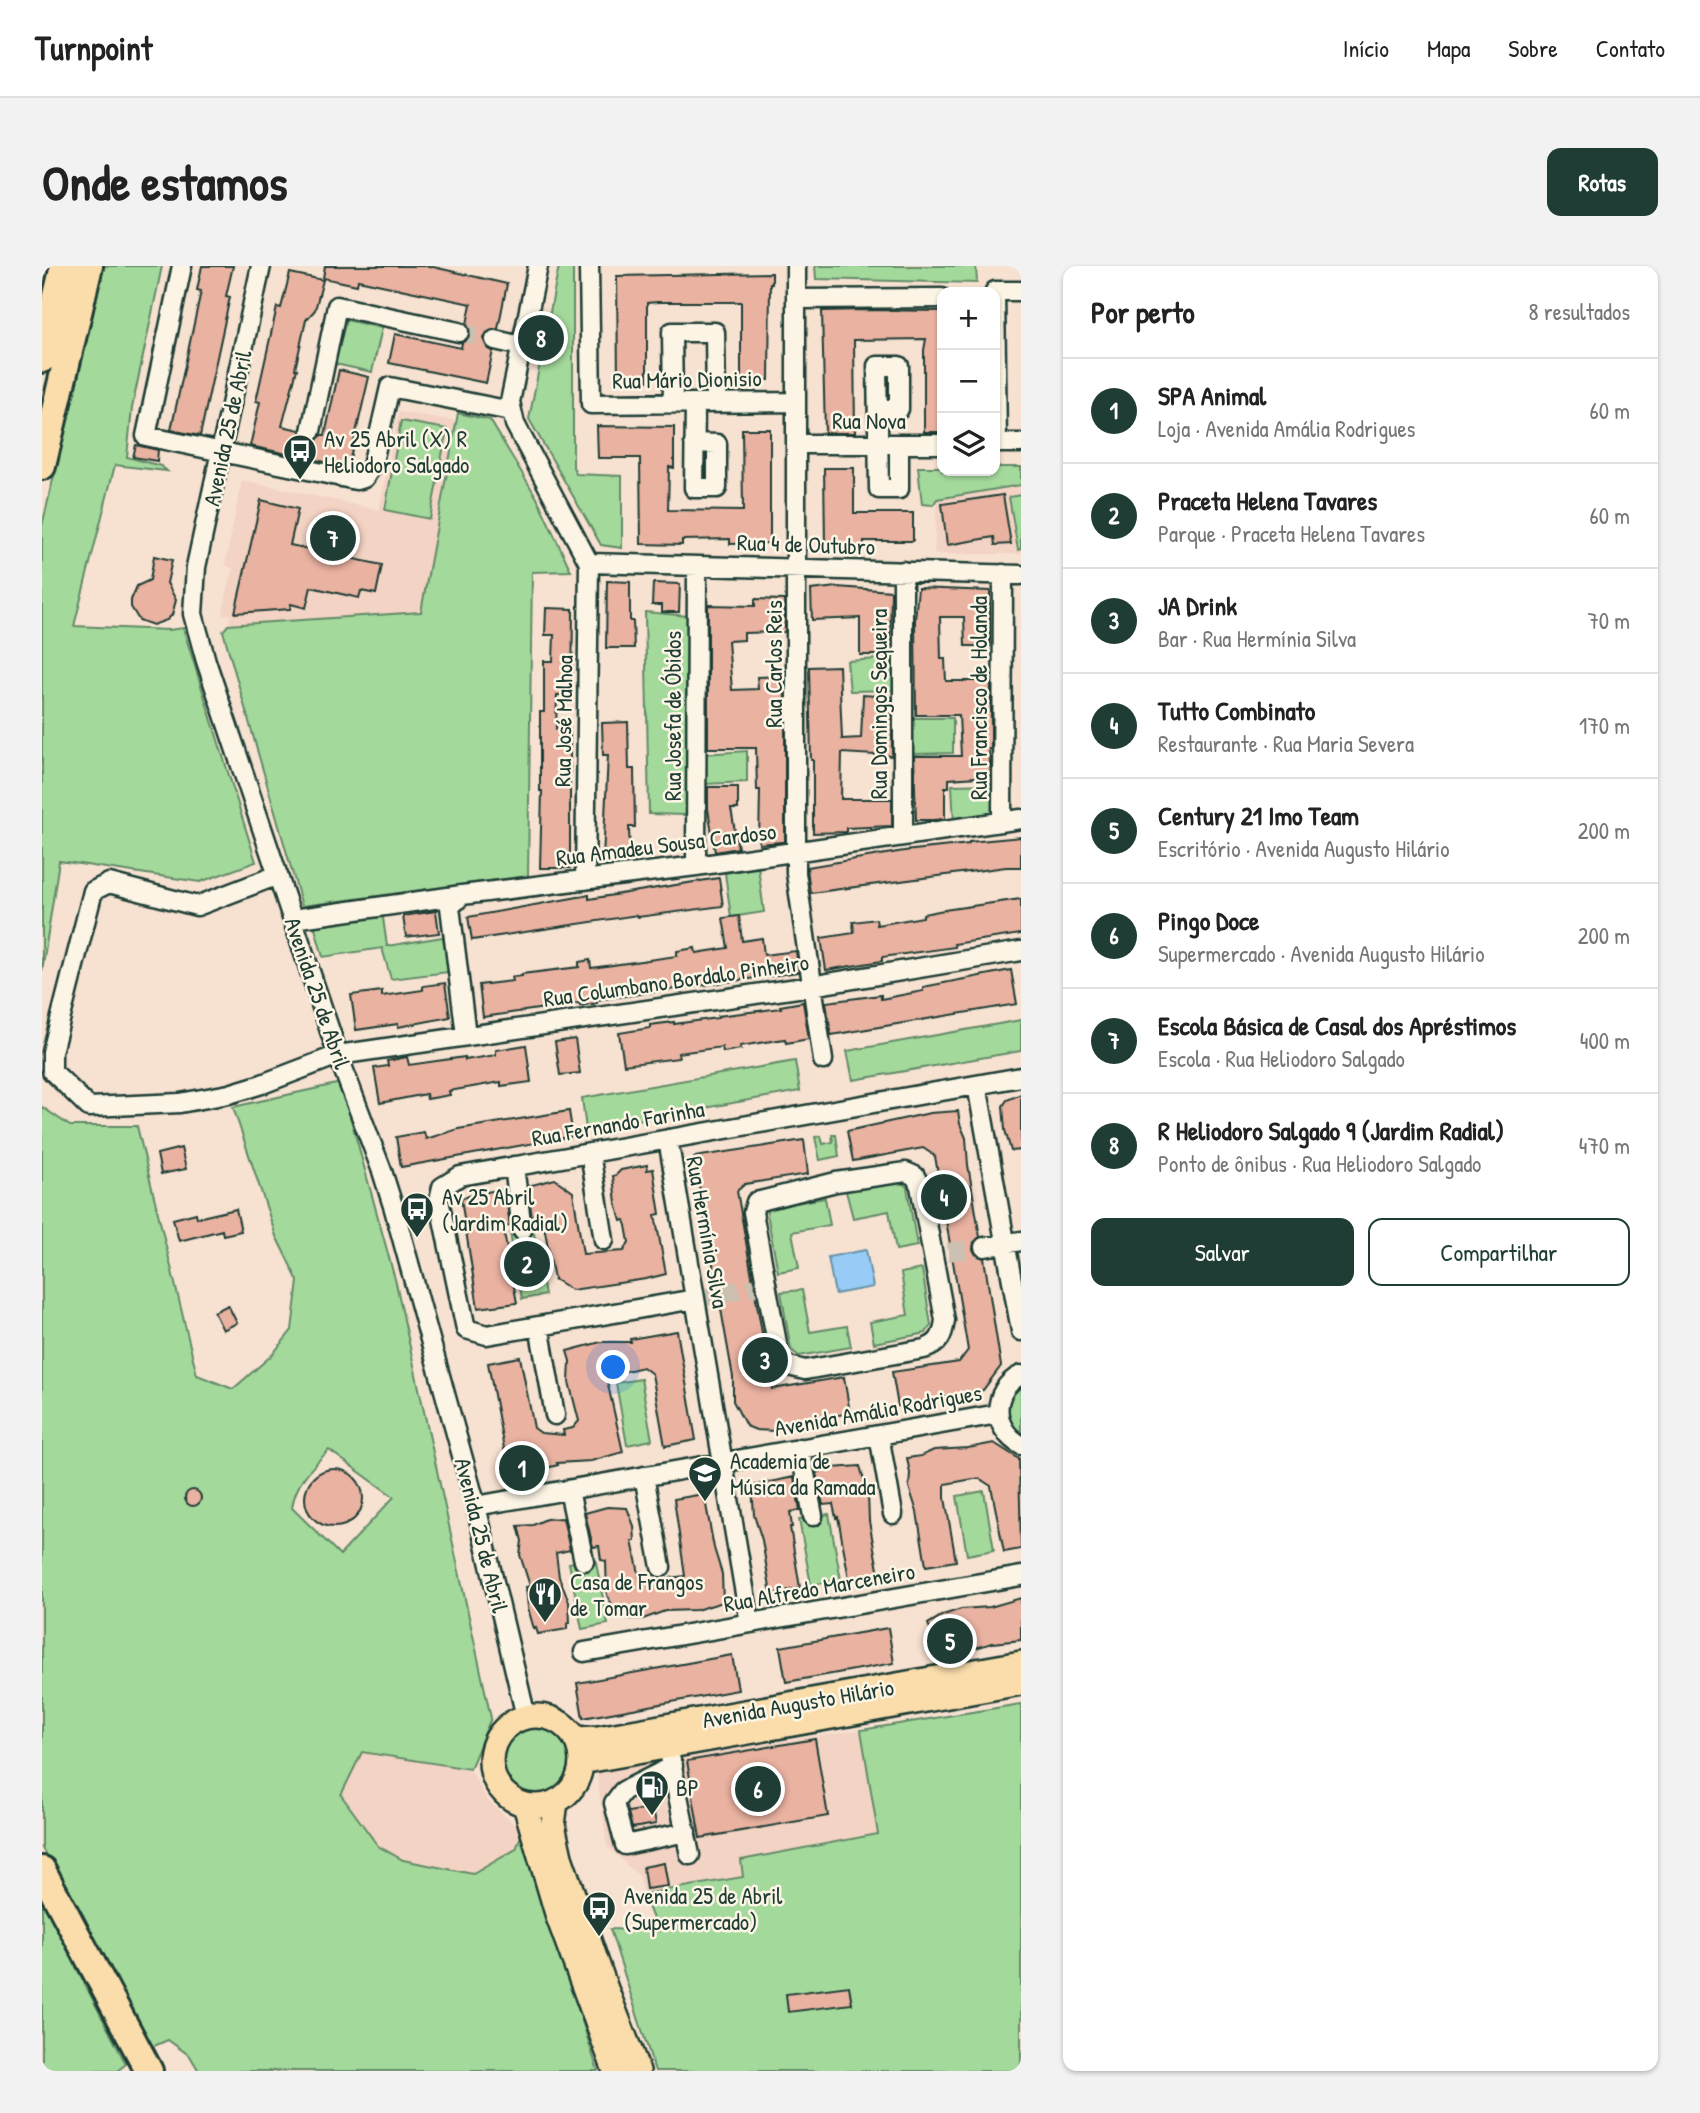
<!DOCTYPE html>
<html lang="pt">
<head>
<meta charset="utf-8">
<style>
	body { margin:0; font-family:"Patrick Hand",sans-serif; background:#f2f2f2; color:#222 }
	.controls { position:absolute; right:21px; top:21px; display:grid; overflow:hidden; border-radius:14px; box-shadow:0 2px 5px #0004 }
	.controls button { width:63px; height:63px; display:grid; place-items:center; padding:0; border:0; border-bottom:2px solid #e0e0e0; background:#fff; color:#222; font:35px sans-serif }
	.you { position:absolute; left:572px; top:1102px; width:24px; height:24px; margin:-18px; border:5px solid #fff; border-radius:50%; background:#1a73e8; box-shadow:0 0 0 10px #1a73e833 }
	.badge { display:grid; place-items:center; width:46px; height:46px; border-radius:50%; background:#1f3d34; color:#fff; font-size:23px; font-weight:700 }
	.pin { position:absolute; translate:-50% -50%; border:4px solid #fff; box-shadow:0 2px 7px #0006 }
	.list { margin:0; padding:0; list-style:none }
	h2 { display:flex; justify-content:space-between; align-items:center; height:91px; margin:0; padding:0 28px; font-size:30px }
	h2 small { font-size:23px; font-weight:400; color:#767676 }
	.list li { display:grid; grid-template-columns:46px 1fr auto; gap:21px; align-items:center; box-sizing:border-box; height:105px; padding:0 28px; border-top:2px solid #e0e0e0 }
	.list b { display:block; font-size:26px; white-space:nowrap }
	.list p { margin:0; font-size:23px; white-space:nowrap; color:#767676 }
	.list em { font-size:23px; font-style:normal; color:#767676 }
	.actions { display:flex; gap:14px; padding:21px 28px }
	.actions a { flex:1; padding:16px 0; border:2px solid #1f3d34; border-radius:14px; text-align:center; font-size:24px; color:#1f3d34 }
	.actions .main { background:#1f3d34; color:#fff }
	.icon { flex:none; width:38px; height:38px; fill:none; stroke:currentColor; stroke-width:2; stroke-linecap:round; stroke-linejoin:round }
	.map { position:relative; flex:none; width:979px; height:1805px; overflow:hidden; border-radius:14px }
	header { display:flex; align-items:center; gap:42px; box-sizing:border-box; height:98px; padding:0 35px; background:#fff; border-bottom:2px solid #e0e0e0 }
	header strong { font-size:33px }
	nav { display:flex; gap:38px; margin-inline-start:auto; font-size:24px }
	.intro { display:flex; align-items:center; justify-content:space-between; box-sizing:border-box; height:168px; padding:0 42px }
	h1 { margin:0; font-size:49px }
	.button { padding:18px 32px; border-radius:14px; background:#1f3d34; color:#fff; font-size:24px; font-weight:700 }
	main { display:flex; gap:42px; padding:0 42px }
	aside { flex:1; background:#fff; border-radius:14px; box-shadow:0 2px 5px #0004 }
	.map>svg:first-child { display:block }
	.built { fill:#f3d3c3 }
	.green { fill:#a4d99c; stroke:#628b68; stroke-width:2; fill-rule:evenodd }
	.water { fill:#98ccf6; stroke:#6893a8; stroke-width:2 }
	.building { fill:#eab2a1; stroke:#1f3d34; stroke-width:2 }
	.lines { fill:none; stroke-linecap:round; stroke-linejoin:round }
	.minor-tunnel { stroke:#ccc0b2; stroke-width:18; stroke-dasharray:18 9; stroke-linecap:butt }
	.minor-casing { stroke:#1f3d34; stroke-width:23 }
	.major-casing { stroke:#1f3d34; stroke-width:28 }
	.highway-casing { stroke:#1f3d34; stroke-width:32 }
	.minor { stroke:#fcf5e5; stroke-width:18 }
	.major { stroke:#faddab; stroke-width:23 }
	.highway { stroke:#faddab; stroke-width:26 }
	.labels { text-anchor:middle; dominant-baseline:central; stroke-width:5; stroke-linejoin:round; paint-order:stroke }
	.street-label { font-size:23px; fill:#1f3d34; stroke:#fcf5e5 }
	.poi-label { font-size:23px; fill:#1f3d34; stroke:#fcf5e5; text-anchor:start }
</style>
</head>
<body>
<header>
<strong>Turnpoint</strong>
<nav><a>Início</a><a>Mapa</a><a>Sobre</a><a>Contato</a></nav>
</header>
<div class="intro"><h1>Onde estamos</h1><a class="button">Rotas</a></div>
<main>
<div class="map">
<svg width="979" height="1805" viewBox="0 0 979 1805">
	<rect width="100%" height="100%" fill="#f7e1d1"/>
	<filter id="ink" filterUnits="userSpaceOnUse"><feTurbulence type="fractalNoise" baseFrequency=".0143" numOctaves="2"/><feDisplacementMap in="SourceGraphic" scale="14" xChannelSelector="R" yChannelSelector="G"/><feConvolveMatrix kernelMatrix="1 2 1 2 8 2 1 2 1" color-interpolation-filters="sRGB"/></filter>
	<g filter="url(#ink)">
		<path class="built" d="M357,146l58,9 -36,192 -193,12 3,-11 -9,1 11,-47 -8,-3 17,-85 137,30z
			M979,219v69h-87l3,-55z
			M819,1464l17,104 -136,26 1,17 -100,17 -3,-17 -33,-31 -11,-79z
			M320,1486l108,17 17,31 29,25 6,8 -6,16 -43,25 -70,-14 -25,-14 -37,-51z"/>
		<path class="green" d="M62,0h58l-30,142 -5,49 34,9 6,5 -52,-6 -41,161 95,4 14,-2 73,234 -56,20 -141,-21 -17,110v-445z
			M517,0h14v201l3,7 46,2v72l-21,-3 -72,-126z
			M773,0h161l1,17 -161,-4z
			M304,54l36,8 -10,44 -37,-8z
			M416,147l32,7 47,78 34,73 -39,1 -4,304 -226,30 -79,-275 5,-6 193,-13z
			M359,155l46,8 -17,90 -45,-9z
			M876,201h24v4h53v-4h26v18l-84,14 -4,6 -11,-1z
			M979,229v54l-3,1 -9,-53z
			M603,346l43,4 -2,199 -37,-1z
			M853,392l-1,32 -44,1 -3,-30z
			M866,452h45v35l-41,1z
			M705,485v31l-42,2 -1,-30z
			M955,518l-1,35 -42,5 -2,-39z
			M716,601l6,45 -33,5 -6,-44z
			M340,645l5,35 56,-9 6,35 -58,7 -9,-31 -59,9 -10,-36z
			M979,754v31l-168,29 -6,-29z
			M753,795l5,30 -214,38 -4,-31z
			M299,817l55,200 95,435 -21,51 -108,-17 -21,43 37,51 25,14 70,14 43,-25 6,-16 76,238h-399l-9,-15 -22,-16 -21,9 -105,-201v-741l28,19h67l60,249 36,14 39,-34 20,-25 6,-49 -22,-45 -43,-129zM287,1184l65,47 -54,58 -48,-47c3,-25 20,-41 37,-58z
			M790,869h4l3,21 -19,4 -5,-23 6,-1 2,8 10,-2z
			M857,915l8,6 10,59 -21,4 -7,-39 -36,7 -7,-27z
			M783,932l5,27 -38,7 7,36 -21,4 -12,-64z
			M491,962l12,67 -23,4 -12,-66z
			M880,1003l9,56 -5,8 -52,10 -4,-21 38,-7 -7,-42z
			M760,1024l8,42 37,-6 4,21 -52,9 -8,-6 -10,-58z
			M599,1113l11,61 -25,5 -11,-62z
			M979,1117v51c-13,-8 -20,-23 -13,-38 2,-4 9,-10 13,-13z
			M942,1225l10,59 -27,5 -10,-59z
			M787,1248l12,66 -30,5 -12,-66z
			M553,1292l13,66 -26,5 -13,-66z
			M979,1438v367h-366l-45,-142 48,2 -15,-37 100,-17 -2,-17 137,-26 -17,-104z
			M458 1495a34 34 0 1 1 68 0a34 34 0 1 1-68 0Z
			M0,1635l84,163 -9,7h-75z"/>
		<path class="water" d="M824,984l7,37 -38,7 -7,-37z"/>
		<path class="building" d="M160,0h31l-7,30 4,1 -30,139 -29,-6 30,-139 -4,-1z
			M283,0h104l78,18 -9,45 -11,3 -3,6 3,10 6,3 -7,32 -97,-20 6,-29 66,14 1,-5 8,-8 -3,-11 4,-20 -113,-24 -1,5 -34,-7z
			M248,7l33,7 -8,30 -9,10 -11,49h2l-15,57 18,4 4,10 11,2 6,-7h4l14,-65 30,7 -21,90 -98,-21 10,-44 -4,-1 21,-94 4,1z
			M730,7v11h-2l-1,96h-28v-78h-83l-11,1v78h-29l-1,-105z
			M821,44l79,1v121h-18v-82l2,-11 -72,1 1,93h-30l-3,-122z
			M555,160l77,1v41l-5,-1 -1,43 75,1 -1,-82h28v114l-40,1v-5l-48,1v5l-41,-1 -1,-86h-42z
			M94,179l22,5 -1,11 -24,-4z
			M782,202h30v45h59v28h-49v5h-39z
			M961,229l8,49 -16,1 -1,-8 -47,8 -5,-41z
			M219,234l37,9 -8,36 92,20 -6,29 -15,-3 -2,7 -48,-11 -5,21 -15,-4 -1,5 -55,4z
			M112,290l18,4 -5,23 9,17 -4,15 -5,5 -14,5 -14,-5 -8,-13v-7l6,-14 13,-6z
			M565,315l23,1v39h3l1,27h-28z
			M611,317l27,1 -1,28h-17v-7h-10z
			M795,321l54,4 -1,64h-30v-37l-48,2 -1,-30z
			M876,322l72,3v55h-25l-1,-29h-24l1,42h4l1,22h45v68h-2l2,27 -42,3v8h-4v32l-12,1h-17l-2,-64h47l-2,-41h-43l-1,-95z
			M713,333l29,1 1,32 -41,1v7l-16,1 4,49 26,-1 -1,-12 28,-1v166h-4l-22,2 1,-54h-3l-1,-42h-48v-143l47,1z
			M504,342l27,1 -1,86h-15l-1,34h14v139h-30l2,-77h-2v-79h4v-51h9l1,-26h-9z
			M797,400l3,73 19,-1 2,-43 29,2v59l-50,-3 -1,46h51v27l-46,2v4l-33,1v-73h-2l-2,-93z
			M586,456l1,47h5l1,58h-6l1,32h-27l5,-104h-5l-1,-32z
			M666,521h30v22h-7l7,39 -23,4 -7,-43z
			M979,571v30h-15l-196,26 -3,-26 97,-16 65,-7v-2z
			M677,612l4,28 -85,11 -1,-2 -165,25 -4,-23 121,-22v4z
			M979,633v35l-67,10 1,3 -73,10v4l-56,9 -5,-32 33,-5 -1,-11 23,-3 1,6 46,-8v-3l21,-4z
			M394,645l3,22 -33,4 -3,-21z
			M697,650l3,25 20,-3 2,17 32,-4 3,21 -203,28 1,3 -17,3v-3l-97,14 -4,-32 34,-4 -1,-4 10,-1v-2l57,-7v-5l11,-2 1,8 86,-12v-5l18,-3 1,5 32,-5 -5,-30z
			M969,704l6,34 -186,31 -5,-33 55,-7v4l42,-8v-4z
			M403,717l5,34 -52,10v-3l-42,6 -5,-35 31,-4v5l41,-6v-4z
			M761,736l6,37 -23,4 -1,-4 -45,7 1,3 -18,3 -1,-5 -44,6 1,5 -55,7 -5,-32 31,-5v-3l24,-3v2l44,-6v-2l63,-8 -1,-2z
			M533,773l5,34 -20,2 -5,-33z
			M484,779l5,37 -30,4v-4l-52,9 1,4 -23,4 -1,-5 -46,9 -6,-35 14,-2 -1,-5 20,-4 2,8 56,-8v3l31,-5v-5z
			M979,828v56l-10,1 -6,-21 -2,-24 4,-6z
			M527,845l4,25 -172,31 -5,-30 28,-5 2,7 32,-10z
			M916,845l2,13 6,14 2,27 12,72 -6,5 -1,7 3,6 8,3 17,108 -18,24 -85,16 -6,-34 67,-10 9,-12 -33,-194 -12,-8 -70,13 -6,-30 83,-18z
			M762,874l4,34 -63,10 -8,7 35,198 72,-12 6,36 -55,10 -21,8 -18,-1 -10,-4 -13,-25v-24l-39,-220z
			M139,882l5,21 -25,5 -4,-20z
			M605,899v5l6,-1 7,45 -5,1 11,59 -20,5 -74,11 -18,-11 -10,-53 -12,-7 -4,-33 27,-7 18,13 10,62 41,-3 5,-9 -4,-22 -4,1 -5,-18 -3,-27 3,-1 5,-5z
			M463,923l5,37 -7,1 14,76 -39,5 -17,-109 13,-5z
			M194,943l5,22 -18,4 -1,-5 -43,11 -6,-22 23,-6 1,5z
			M186,1039l9,18 -14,7 -9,-18z
			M635,1065l19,109 -31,6 -13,-72 -9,-7 -37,9 17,76 -32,9 -34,2 1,2 -23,6 -21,-3 -8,-9 -18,-96 32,-6 14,71 7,5 23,2 -1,-5 10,-2 6,-7 -10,-39 1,-21 -3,-10 34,-9h30l-1,-3z
			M952,1177l25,16 2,90 -17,3 -13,-66 -11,-7h-7l-28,5v14l11,63 -30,5 -9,-54 -8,-25 1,-14 -3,-15 14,-2 13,-6 34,-2z
			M818,1200l8,28 1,27 10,54 -30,4 -11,-62 -2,1 -3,-14 -10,1 -7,-32 15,-5z
			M263 1232a29 29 0 1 1 58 0a29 29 0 1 1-58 0Z
			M752,1211l6,33 -10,2 2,15h-2l10,61 -29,6 -9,-54 -8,-25 -2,-29z
			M143 1232a8 8 0 1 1 16 0a8 8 0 1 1-16 0Z
			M662,1228l10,54 8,26 1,28 -27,8 -31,1 -22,8h-14l-16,-12 -6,-12 -1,-34 -5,-1 -2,-14 -6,1 -8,-34 22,-6 20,1 7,18 1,15h-3l9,42 29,-3v-2l15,-2 -11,-77z
			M521,1252l7,32 -14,3 3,24 10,25 1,21 -3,1v5l-29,5 -2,-6 -2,1 -6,-21 -2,-21 4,-1 -10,-31 2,-14 -4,-15 15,-1 13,-6z
			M979,1332v42l-29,3 -23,7 -25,1 -6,-3 -10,-24 15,-9 18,-6 29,-2z
			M846,1362l6,35 -108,19 -6,-35z
			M690,1389l6,35 -155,28 -6,-35z
			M773,1473l13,77 -128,22 -13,-77z
			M611,1542l3,16 -24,4 -4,-16z
			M622,1597l4,23 -22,3 -3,-22z
			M807,1720l3,18 -64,8 -2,-18z"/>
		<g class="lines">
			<path class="minor-tunnel" d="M417,66l36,8
				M261,204l8,-39
				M906,986l36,-5
				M653,1033l71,-14"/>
			<g class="minor-casing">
				<path id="minor" d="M140,0l-36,170 210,44 8,-2 8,-12 18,-79 121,24
					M219,0l-65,301 -3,47 13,47 132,394 44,116 12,38 82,297 50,211
					M496,0l-28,136 5,22 74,139 -4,317
					M547,0l2,138 205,-2
					M754,0v607l27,187
					M754,33l146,-1
					M453,74l26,6
					M631,137l-1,-71h43l1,71
					M836,143h21v-43h-22l2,123h20v-44
					M269,165l26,-125 122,26
					M652,177l23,1v44h-23l1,-85
					M953,177h26
					M955,177l-2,-152h26
					M755,178h145
					M547,297l432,12
					M960,556l1,-248
					M861,570v-265
					M654,600l1,-300
					M236,609l-81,31 -88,-23 -16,8 -41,161v19l37,36 91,-4 49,-9 33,-10 76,-29 473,-69 210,-35
					M251,653l169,-24
					M424,769l-16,-128 12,-12 234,-29 325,-47
					M935,819l44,246
					M626,873l82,484
					M548,887l14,87
					M472,900l8,64
					M864,906l9,4 5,10 25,134c-2,15 -5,24 -21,29l-119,21 -16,-4 -9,-6 -27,-148 3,-10 80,-20z
					M942,981l37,-6
					M653,1033l-208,36 -21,-6 -27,-129 3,-13 18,-11 561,-99
					M497,1060l16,89
					M979,1109c-30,15 -30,54 0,70
					M837,1169l14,79
					M758,1182l13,68
					M602,1210l17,91
					M527,1224l15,71
					M434,1240l522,-92
					M542,1386l437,-76
					M628,1490l20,99
					M631,1500l-50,25 -9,12 11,42 61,-13"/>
			</g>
			<g class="major-casing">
				<path id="major" d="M449 1495a45 45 0 1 1 90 0a45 45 0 1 1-90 0Z
					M533,1473l23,-1 423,-75
					M539,1496l440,-79
					M514,1535l-3,24 7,32 46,132 32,82
					M483,1539l33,112 57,154"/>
			</g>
			<g class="highway-casing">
				<path id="highway" d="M0,93l22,-93
					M0,200l47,-200
					M0,1604l107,201"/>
			</g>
			<use href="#minor" class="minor"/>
			<use href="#major" class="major"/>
			<use href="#highway" class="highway"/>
		</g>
	</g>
	<defs>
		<g id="bus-pin" transform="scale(1.75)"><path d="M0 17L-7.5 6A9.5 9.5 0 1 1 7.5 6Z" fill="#1f3d34" stroke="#fcf5e5"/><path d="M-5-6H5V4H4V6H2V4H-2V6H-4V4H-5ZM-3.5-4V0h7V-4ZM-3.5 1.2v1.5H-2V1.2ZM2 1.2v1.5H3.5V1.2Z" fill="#fff"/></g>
		<g id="school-pin" transform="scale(1.75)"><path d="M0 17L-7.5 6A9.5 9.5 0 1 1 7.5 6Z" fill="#1f3d34" stroke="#fcf5e5"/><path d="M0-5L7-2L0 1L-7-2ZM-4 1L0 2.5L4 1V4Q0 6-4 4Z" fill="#fff"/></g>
		<g id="restaurant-pin" transform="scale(1.75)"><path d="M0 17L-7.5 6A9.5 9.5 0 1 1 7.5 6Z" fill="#1f3d34" stroke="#fcf5e5"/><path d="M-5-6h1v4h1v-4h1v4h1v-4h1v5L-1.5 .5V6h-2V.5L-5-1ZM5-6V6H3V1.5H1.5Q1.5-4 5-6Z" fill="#fff"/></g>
		<g id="fuel-pin" transform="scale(1.75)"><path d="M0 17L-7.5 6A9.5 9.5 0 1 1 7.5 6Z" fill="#1f3d34" stroke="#fcf5e5"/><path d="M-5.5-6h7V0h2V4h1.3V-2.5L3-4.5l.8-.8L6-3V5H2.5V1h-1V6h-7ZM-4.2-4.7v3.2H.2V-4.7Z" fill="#fff"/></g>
	</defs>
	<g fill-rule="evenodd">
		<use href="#bus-pin" x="258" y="185"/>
		<use href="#bus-pin" x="375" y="943"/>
		<use href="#school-pin" x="663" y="1207"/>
		<use href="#restaurant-pin" x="503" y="1328"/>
		<use href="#fuel-pin" x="610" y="1521"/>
		<use href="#bus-pin" x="557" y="1642"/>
	</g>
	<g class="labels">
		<g class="street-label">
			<text transform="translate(645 113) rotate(-1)">Rua Mário Dionisio</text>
			<text x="827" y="154">Rua Nova</text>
			<text transform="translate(185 162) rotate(-78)">Avenida 25 de Abril</text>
			<text transform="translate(764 278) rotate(2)">Rua 4 de Outubro</text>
			<text transform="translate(731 398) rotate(-90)">Rua Carlos Reis</text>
			<text transform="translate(936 432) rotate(-90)">Rua Francisco de Holanda</text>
			<text transform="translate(836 438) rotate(-90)">Rua Domingos Sequeira</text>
			<text transform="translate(630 450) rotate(-90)">Rua Josefa de Óbidos</text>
			<text transform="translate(521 455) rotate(-89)">Rua José Malhoa</text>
			<text transform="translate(624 578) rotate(-7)">Rua Amadeu Sousa Cardoso</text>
			<text transform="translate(634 714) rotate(-8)">Rua Columbano Bordalo Pinheiro</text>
			<text transform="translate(276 727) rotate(71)">Avenida 25 de Abril</text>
			<text transform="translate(576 857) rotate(-10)">Rua Fernando Farinha</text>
			<text transform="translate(666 966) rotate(80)">Rua Hermínia Silva</text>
			<text transform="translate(836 1144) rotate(-10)">Avenida Amália Rodrigues</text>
			<text transform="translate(440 1269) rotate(76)">Avenida 25 de Abril</text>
			<text transform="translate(777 1321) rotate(-10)">Rua Alfredo Marceneiro</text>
			<text transform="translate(756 1437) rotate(-10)">Avenida Augusto Hilário</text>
		</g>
		<g class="poi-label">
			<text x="282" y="172">Av 25 Abril (X) R<tspan x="282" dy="26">Heliodoro Salgado</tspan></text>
			<text x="400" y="930">Av 25 Abril<tspan x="400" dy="26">(Jardim Radial)</tspan></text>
			<text x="688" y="1194">Academia de<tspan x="688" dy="26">Música da Ramada</tspan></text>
			<text x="528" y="1315">Casa de Frangos<tspan x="528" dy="26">de Tomar</tspan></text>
			<text x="634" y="1521">BP</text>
			<text x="582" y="1629">Avenida 25 de Abril<tspan x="582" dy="26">(Supermercado)</tspan></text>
		</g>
	</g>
</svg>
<div class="controls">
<button>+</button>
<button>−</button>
<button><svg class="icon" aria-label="layers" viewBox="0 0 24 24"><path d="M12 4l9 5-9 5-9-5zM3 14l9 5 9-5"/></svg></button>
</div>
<div class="you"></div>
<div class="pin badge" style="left:480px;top:1202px">1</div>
<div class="pin badge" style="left:485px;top:998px">2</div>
<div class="pin badge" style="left:723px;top:1094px">3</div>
<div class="pin badge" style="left:902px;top:931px">4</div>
<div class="pin badge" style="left:908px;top:1375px">5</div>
<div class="pin badge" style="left:716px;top:1523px">6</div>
<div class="pin badge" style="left:291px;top:272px">7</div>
<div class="pin badge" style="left:499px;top:72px">8</div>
</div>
<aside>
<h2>Por perto<small>8 resultados</small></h2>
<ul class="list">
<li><span class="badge">1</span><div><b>SPA Animal</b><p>Loja · Avenida Amália Rodrigues</p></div><em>60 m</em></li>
<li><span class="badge">2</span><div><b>Praceta Helena Tavares</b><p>Parque · Praceta Helena Tavares</p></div><em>60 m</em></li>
<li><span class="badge">3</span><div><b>JA Drink</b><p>Bar · Rua Hermínia Silva</p></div><em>70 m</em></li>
<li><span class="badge">4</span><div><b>Tutto Combinato</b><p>Restaurante · Rua Maria Severa</p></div><em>170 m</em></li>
<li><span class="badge">5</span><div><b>Century 21 Imo Team</b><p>Escritório · Avenida Augusto Hilário</p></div><em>200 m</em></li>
<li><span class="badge">6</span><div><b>Pingo Doce</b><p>Supermercado · Avenida Augusto Hilário</p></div><em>200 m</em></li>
<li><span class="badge">7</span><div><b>Escola Básica de Casal dos Apréstimos</b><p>Escola · Rua Heliodoro Salgado</p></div><em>400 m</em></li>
<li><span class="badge">8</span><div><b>R Heliodoro Salgado 9 (Jardim Radial)</b><p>Ponto de ônibus · Rua Heliodoro Salgado</p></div><em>470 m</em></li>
</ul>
<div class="actions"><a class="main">Salvar</a><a>Compartilhar</a></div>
</aside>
</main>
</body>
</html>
